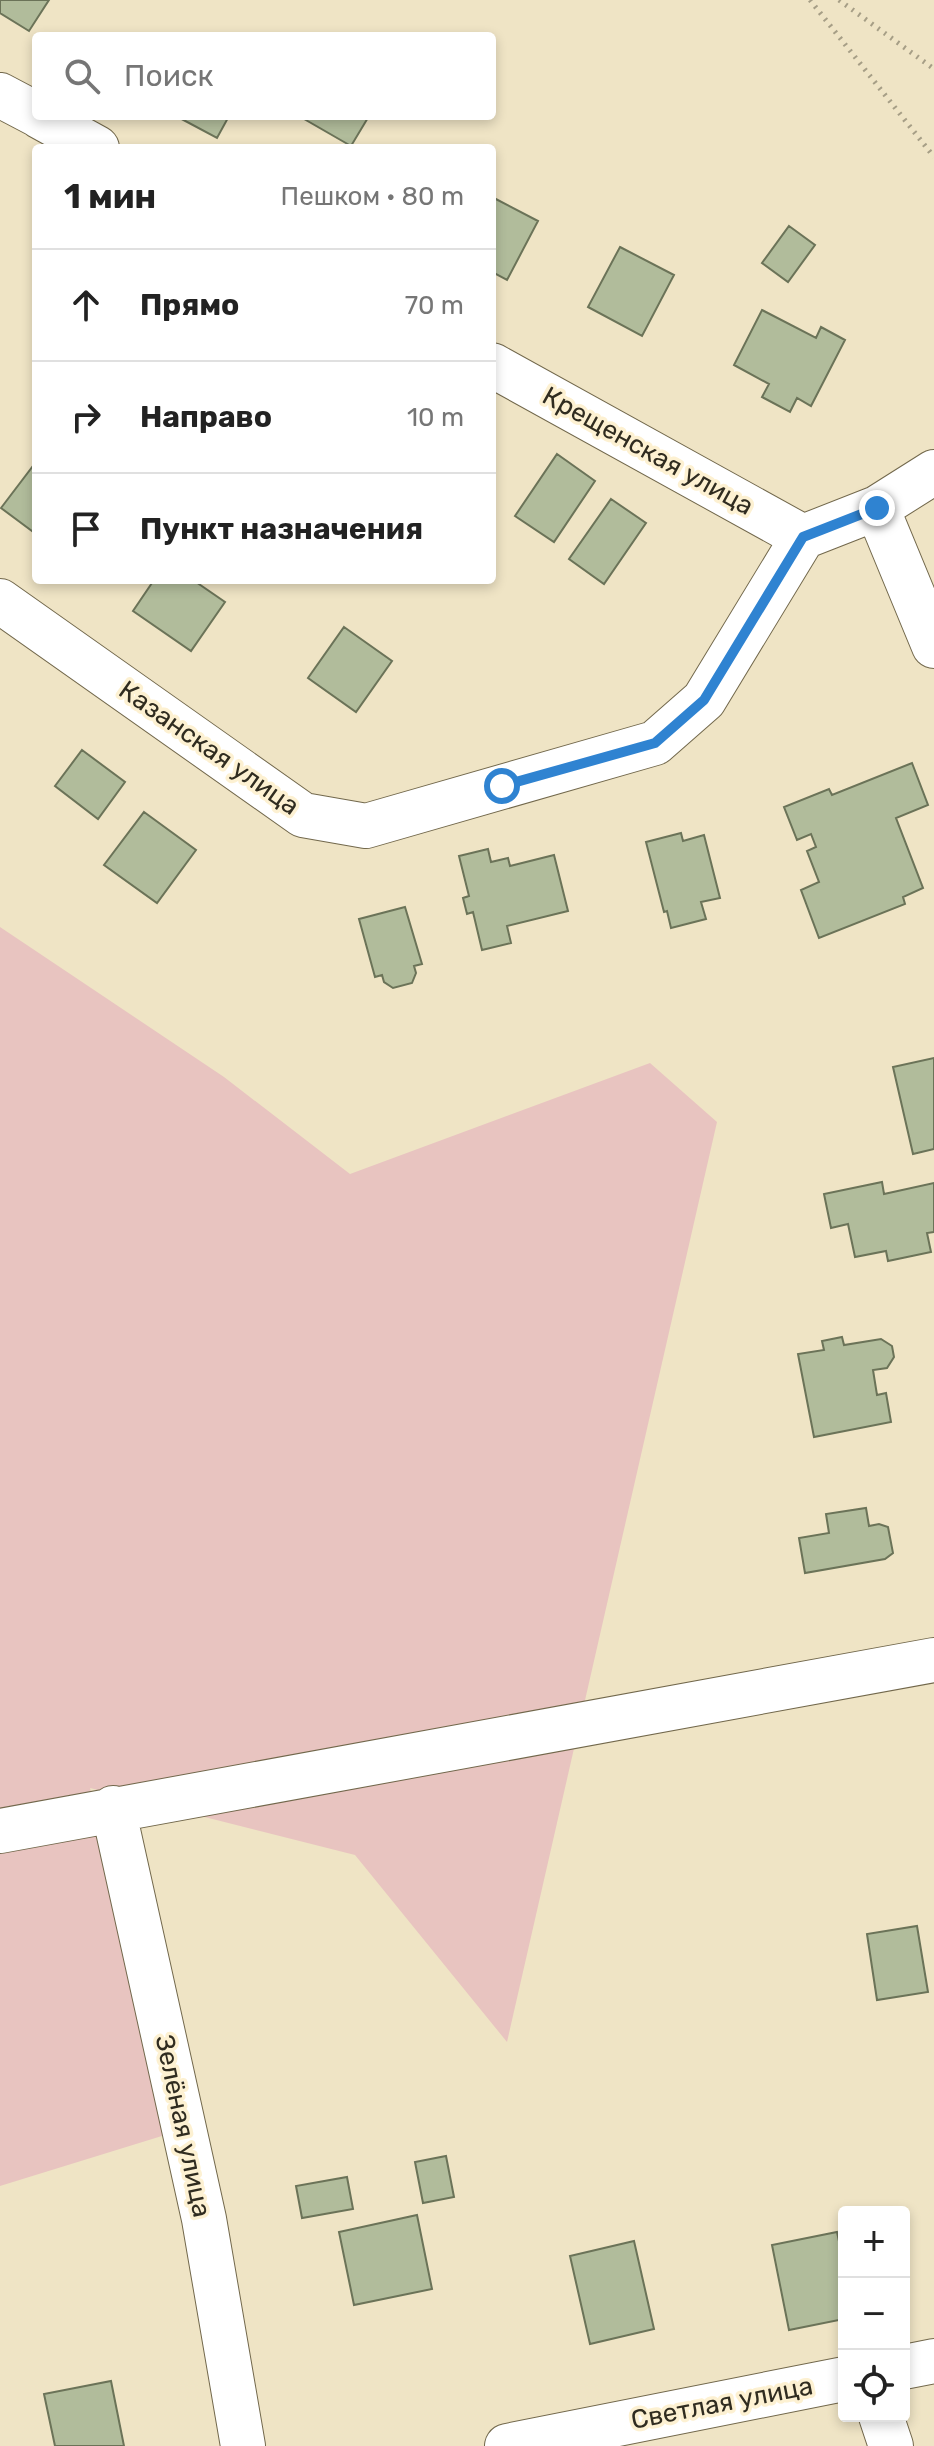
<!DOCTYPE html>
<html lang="ru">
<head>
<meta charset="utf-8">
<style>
	body { margin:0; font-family:Rubik,sans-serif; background:#f2f2f2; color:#222 }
	.controls { position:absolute; right:24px; bottom:24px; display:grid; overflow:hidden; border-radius:8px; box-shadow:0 4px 12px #0003 }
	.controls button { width:72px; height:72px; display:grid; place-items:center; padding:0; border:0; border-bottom:2px solid #e0e0e0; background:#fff; color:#222; font:40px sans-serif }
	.stop { position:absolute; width:24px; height:24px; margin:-18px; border:6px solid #2f83d1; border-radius:50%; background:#fff }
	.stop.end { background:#2f83d1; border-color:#fff; box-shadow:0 2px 8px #0008 }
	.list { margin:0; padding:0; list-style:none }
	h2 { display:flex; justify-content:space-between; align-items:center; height:104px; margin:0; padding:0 32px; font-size:34px }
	h2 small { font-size:26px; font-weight:400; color:#767676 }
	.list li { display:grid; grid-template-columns:52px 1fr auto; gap:24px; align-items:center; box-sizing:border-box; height:112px; padding:0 32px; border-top:2px solid #e0e0e0 }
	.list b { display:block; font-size:30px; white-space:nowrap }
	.list em { font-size:26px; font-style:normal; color:#767676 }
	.icon { flex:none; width:44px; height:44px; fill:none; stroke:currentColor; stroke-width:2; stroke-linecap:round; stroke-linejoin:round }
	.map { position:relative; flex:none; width:934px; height:2446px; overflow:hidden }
	.search { position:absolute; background:#fff; box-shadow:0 4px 12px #0003; left:32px; top:32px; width:464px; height:88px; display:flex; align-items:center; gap:20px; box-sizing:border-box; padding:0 28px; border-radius:8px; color:#767676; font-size:30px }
	.panel { position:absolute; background:#fff; box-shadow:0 4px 12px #0003; left:32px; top:144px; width:464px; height:440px; border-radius:8px }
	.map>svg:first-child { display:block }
	.green { fill:#e8c4c0 }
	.building { fill:#b1bc9b; stroke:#6b7358; stroke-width:2 }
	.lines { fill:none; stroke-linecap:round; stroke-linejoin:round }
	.minor-casing { stroke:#72684c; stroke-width:46 }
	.path { stroke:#a69e86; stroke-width:5; stroke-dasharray:2 6; stroke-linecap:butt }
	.minor { stroke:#fff; stroke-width:44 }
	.route { stroke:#2f83d1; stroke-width:10 }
	.labels { text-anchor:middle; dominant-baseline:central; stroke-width:7; stroke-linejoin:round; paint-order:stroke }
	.street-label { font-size:26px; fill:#302c20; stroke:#fdf1d2 }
</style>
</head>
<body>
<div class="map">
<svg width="934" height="2446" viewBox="0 0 934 2446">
	<rect width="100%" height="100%" fill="#efe4c5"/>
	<path class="green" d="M0,927l224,150 126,97 300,-111 67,59 -210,920 -152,-187 -265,-67 101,339 -191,59z"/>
	<path class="building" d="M0,0h49l-20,31 -29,-18z
		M176,116h53l-12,22z
		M299,116h70l-18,30z
		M492,197l46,24 -31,59 -15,-8z
		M789,226l26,19 -27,37 -26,-19z
		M620,247l54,28 -32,61 -54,-29z
		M762,310l54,28 5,-11 24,13 -34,66 -14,-8 -7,14 -28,-15 7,-13 -35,-19z
		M557,454l38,27 -41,61 -39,-26z
		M36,462v72l-35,-26z
		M611,499l35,24 -42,61 -35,-25z
		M154,580h39l32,22 -34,49 -58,-40z
		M344,627l48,34 -36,51 -48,-34z
		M82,750l43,32 -27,37 -43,-33z
		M912,763l16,42 -32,13 27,70 -20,9 2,7 -86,34 -18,-48 18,-8 -12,-31 9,-4 -5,-13 -14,6 -13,-33 45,-18 3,6z
		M144,812l52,38 -39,53 -53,-38z
		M681,833l2,8 21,-6 16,63 -19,4 5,17 -35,9 -4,-17 -3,1 -18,-70z
		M488,849l3,13 17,-4 2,8 44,-11 14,56 -61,15 4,17 -29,7 -9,-38 -6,2 -4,-16 6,-2 -10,-40z
		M405,907l17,57 -8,2 2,7 -4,10 -19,5 -9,-6 -2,-7 -7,2 -16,-58z
		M934,1058v91l-21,5 -20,-87z
		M882,1182l2,12 50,-11v49l-7,1 4,19 -43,9 -2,-10 -31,6 -7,-33 -17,4 -7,-34z
		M842,1337l2,8 37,-6 11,7 2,11 -7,11 -14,2 4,25 9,-2 5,29 -77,15 -16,-83 26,-4 -2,-9z
		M866,1508l3,18 10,-2 9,3 5,26 -8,6 -80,14 -6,-35 30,-5 -3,-19z
		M917,1926l11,66 -51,8 -10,-66z
		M446,2156l8,41 -31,6 -8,-41z
		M347,2177l6,32 -51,9 -6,-32z
		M417,2215l15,74 -78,16 -15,-73z
		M837,2232l7,33v54l-55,11 -17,-85z
		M634,2241l20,88 -64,15 -20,-88z
		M111,2381l13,65h-69l-11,-52z"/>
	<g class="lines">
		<g class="minor-casing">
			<path id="minor" d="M0,95l36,19
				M39,116l58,32
				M492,365l311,172
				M877,508l57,138
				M803,537l74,-29 57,-36
				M0,601l303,214 63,11 289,-83 49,-43 99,-163
				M113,1808l91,411 39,227
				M0,1831l934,-171
				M904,2367l30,-6
				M881,2416l10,30
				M507,2446l337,-67"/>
		</g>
		<path class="path" d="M810,0l124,157
			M839,0l95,69"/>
		<use href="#minor" class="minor"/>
	</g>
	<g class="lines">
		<path class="route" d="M502,786l153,-43 49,-43 99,-163 74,-29"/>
	</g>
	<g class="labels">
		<g class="street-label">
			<text transform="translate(648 451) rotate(29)">Крещенская улица</text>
			<text transform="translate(209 748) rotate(35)">Казанская улица</text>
			<text transform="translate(183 2126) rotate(78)">Зелёная улица</text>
			<text transform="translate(722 2403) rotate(-11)">Светлая улица</text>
		</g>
	</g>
</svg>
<div class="controls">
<button>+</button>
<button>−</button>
<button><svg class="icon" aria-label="locate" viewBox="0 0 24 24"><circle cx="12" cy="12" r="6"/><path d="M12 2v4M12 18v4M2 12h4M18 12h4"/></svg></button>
</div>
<div class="stop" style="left:502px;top:786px"></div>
<div class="stop end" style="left:877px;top:508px"></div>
<div class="search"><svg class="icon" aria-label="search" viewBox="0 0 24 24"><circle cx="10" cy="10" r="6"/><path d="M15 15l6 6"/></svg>Поиск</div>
<section class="panel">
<h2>1 мин<small>Пешком · 80 m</small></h2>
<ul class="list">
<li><svg class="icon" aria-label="ahead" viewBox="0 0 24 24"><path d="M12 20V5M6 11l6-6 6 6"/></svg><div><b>Прямо</b></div><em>70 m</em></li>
<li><svg class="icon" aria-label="right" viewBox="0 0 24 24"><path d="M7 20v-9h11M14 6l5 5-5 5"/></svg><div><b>Направо</b></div><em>10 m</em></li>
<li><svg class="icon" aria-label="arrive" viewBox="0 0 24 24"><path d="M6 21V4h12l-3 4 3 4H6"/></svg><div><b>Пункт назначения</b></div></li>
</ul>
</section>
</div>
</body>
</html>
